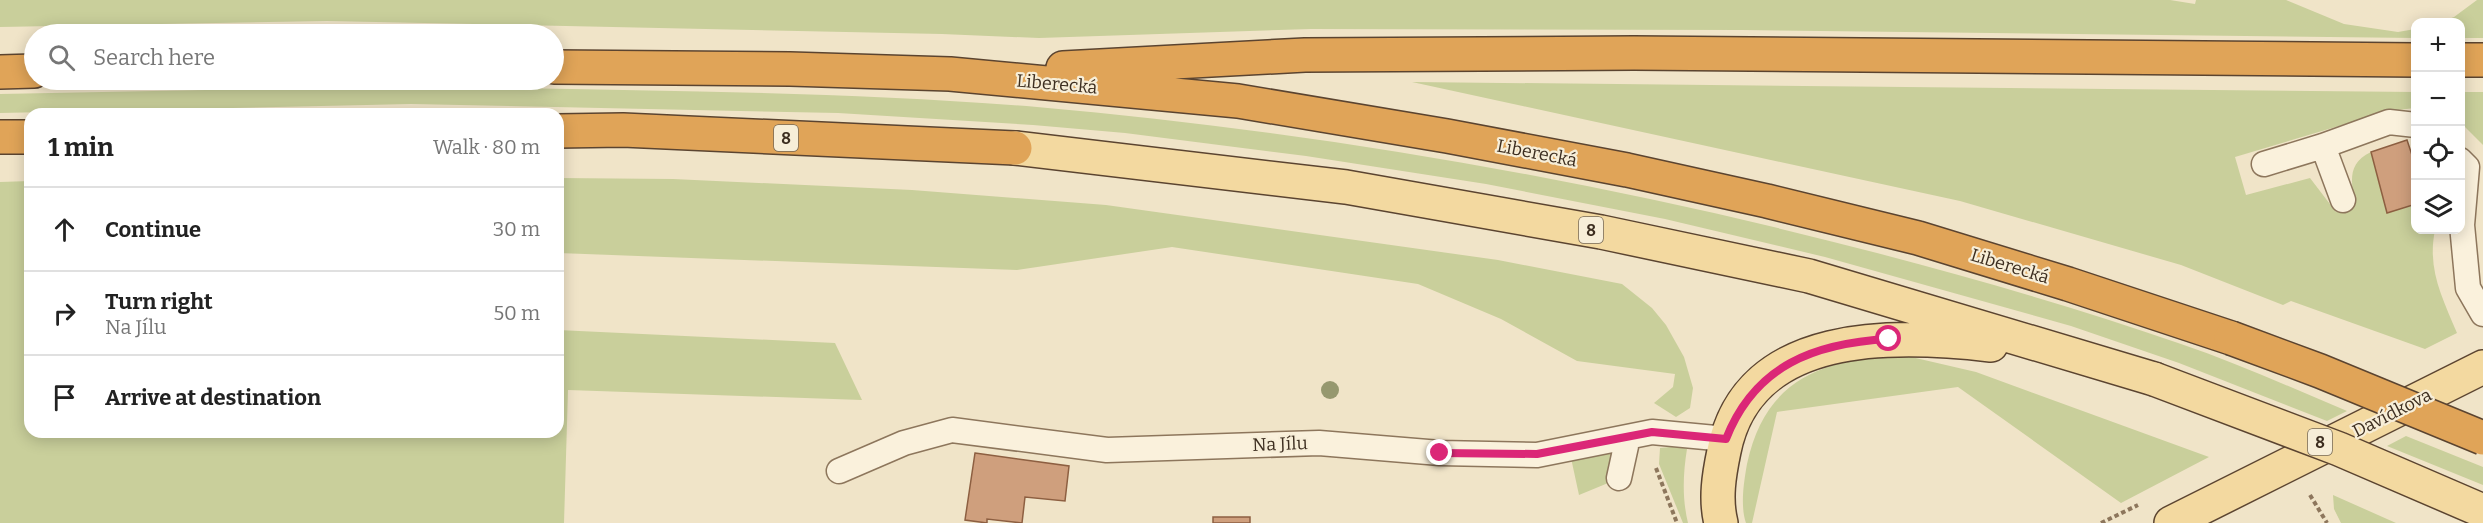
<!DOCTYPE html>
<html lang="en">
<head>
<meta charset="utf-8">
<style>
	body { margin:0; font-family:Bitter,serif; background:#f6f6f6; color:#222 }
	.controls { position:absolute; right:18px; top:18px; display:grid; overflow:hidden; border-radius:12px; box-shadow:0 3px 15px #0003 }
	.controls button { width:54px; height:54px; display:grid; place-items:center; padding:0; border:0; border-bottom:2px solid #e0e0e0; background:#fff; color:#222; font:30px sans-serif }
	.stop { position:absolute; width:18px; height:18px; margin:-14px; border:4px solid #db2777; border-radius:50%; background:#fff }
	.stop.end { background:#db2777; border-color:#fff; box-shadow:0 2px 6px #0008 }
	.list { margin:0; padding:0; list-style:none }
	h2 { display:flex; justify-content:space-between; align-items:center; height:78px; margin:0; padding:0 24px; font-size:26px }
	h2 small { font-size:20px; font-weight:400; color:#767676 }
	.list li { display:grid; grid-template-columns:39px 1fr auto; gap:18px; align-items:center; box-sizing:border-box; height:84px; padding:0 24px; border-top:2px solid #e0e0e0 }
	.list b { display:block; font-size:22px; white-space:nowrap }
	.list p { margin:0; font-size:20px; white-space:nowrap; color:#767676 }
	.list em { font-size:20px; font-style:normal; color:#767676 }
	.icon { flex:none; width:33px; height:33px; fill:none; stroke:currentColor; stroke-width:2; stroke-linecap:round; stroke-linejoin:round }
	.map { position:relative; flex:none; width:2483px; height:523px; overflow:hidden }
	.search { position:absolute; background:#fff; box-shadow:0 3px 15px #0003; left:24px; top:24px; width:540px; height:66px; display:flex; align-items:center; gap:15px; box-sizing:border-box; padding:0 21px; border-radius:33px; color:#767676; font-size:22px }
	.panel { position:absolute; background:#fff; box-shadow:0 3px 15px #0003; left:24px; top:108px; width:540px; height:330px; border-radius:18px }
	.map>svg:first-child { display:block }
	.green { fill:#c9cf9b }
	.building { fill:#cf9f7d; stroke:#8d5f41; stroke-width:1.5 }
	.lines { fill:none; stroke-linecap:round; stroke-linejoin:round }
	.lane-casing { stroke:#8d765c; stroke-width:27 }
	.primary-casing { stroke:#5b4430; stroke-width:36 }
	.highway-casing { stroke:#5b4430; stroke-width:36 }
	.path { stroke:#8d765c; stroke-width:4; stroke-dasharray:4.5 3; stroke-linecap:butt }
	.lane { stroke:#faf1dc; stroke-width:24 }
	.primary { stroke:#f3d9a0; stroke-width:33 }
	.highway { stroke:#e0a458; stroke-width:33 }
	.primary-bridge-casing { stroke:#5b4430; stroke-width:36; stroke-linecap:butt }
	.highway-bridge-casing { stroke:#5b4430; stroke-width:36; stroke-linecap:butt }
	.primary-bridge { stroke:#f3d9a0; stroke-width:33 }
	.highway-bridge { stroke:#e0a458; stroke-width:33 }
	.tree { fill:#96986f }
	.route { stroke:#db2777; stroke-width:8 }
	.labels { text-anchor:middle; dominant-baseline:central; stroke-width:4.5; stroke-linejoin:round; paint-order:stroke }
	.shield { fill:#f7eed8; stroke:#756857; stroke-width:1.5 }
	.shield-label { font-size:16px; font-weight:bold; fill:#3d2e20 }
	.street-label { font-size:18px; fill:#3d2e20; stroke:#f7eed8 }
</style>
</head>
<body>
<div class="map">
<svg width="2483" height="523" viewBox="0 0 2483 523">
	<rect width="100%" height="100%" fill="#f0e4c8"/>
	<path class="green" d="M0,0h2170l25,4 1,-4h90l58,24 54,8 17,-3 1,9 -674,-8 -431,-1 -272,9 -97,-4 -615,-13 -327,6z
		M2477,0h6v38h-22l-1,-16h-19l13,-5z
		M1412,82l1003,10v16l-26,3 -154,46 11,38 64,-17 26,34 19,-8c-4,-22 -8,-41 16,-52l16,61 28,-9 1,26h19c-8,39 7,67 22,103l-32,16 -134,-48 -8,4 -102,-40 -221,-64z
		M413,86c208,5 417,4 624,21 284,25 565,74 840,146 102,27 204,56 304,91 56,19 111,44 166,67l-20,10 -148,-58 -108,-37 -246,-69 -160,-38 -179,-35 -180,-28 -181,-23 -92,-8 -195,-12 -427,-9 -411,9v-19z
		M2461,92h22v53l-22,-22z
		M558,178l115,1 239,11 194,15 392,55 124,24 30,24 14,17 18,32 9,31 -3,20 -14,9 -22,-14 19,-16 2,-13 -98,-13 -76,-42 -83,-35 -246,-37 -155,23 -459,-17z
		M30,181v251h528v-102l277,13 27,57 -294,-10 -4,133h-564v-341z
		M1907,356l69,16 233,85 -88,46 -163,-116 -181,25 -25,111h-6c-6,-17 -2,-42 1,-59 19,-88 79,-106 160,-108z
		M2406,436l77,31v18l-96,-39z
		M1680,446l7,3c-4,25 -5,49 1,74h-5l-24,-59 1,-16z
		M1612,448l1,33 -34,14 -8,-37z
		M2333,495l63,28h-55l-7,-14z"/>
	<path class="building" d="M2407,140l9,27v37l-29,9 -16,-61z
		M975,453l94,13 -4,35 -40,-4 -3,26 -35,-4v4l-22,-3z
		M1213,517h37v6h-37z"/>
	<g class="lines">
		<g class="lane-casing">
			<path id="lane" d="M2323,146l20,54
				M2460,160l7,7 -5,58 6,63 15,26
				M2264,164l59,-18 66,-24 27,3
				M839,471l65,-28 48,-13 155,20 212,-7 121,10 97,2 115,-23 74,7
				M1619,478l9,-41"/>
		</g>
		<g class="primary-casing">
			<path id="primary" d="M1015,148l331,39 255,45 208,44 345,103
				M1721,523c-6,-24 -2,-48 3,-72 24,-123 171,-117 267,-106
				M2171,523l312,-156"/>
		</g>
		<g class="highway-casing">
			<path id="highway" d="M2460,60h23
				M554,67l236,2 160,5 288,27 209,35 180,34 140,31 151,37 150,46 163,54
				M1063,68l242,-13 329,-2 782,7
				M0,72l34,-1
				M558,131l65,-1 392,18
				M0,137h30"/>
		</g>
		<path class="path" d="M1656,468l21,55
			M2310,495l17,28
			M2101,523l37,-18"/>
		<use href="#lane" class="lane"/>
		<use href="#primary" class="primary"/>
		<use href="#highway" class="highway"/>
		<g class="primary-bridge-casing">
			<path id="primary-bridge" d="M2154,379l185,70 144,62"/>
		</g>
		<g class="highway-bridge-casing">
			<path id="highway-bridge" d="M2231,338l89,33 163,67"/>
		</g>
		<use href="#primary-bridge" class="primary-bridge"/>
		<use href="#highway-bridge" class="highway-bridge"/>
	</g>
	<circle class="tree" cx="1330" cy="390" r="9"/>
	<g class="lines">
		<path class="route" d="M1440,453l97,1 115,-22 74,7c29,-74 89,-96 163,-100"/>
	</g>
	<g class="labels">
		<g class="shield">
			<rect x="774" y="125" width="24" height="26" rx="4.5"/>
			<rect x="1579" y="217" width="24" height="26" rx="4.5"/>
			<rect x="2308" y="429" width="24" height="26" rx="4.5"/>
		</g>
		<g class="shield-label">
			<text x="786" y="138">8</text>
			<text x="1591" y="230">8</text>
			<text x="2320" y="442">8</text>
		</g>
		<g class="street-label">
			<text transform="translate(1057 84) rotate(5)">Liberecká</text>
			<text transform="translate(1537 153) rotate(11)">Liberecká</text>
			<text transform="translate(2010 266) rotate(17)">Liberecká</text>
			<text transform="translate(2392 413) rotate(-27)">Davídkova</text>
			<text transform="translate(1280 444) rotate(-2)">Na Jílu</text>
		</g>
	</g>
</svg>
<div class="controls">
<button>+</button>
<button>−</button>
<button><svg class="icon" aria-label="locate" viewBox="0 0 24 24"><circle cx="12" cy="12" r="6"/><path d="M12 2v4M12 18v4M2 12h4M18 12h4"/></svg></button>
<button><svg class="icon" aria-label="layers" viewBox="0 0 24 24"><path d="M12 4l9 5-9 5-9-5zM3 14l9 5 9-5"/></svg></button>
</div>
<div class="stop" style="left:1889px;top:339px"></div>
<div class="stop end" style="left:1440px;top:453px"></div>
<div class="search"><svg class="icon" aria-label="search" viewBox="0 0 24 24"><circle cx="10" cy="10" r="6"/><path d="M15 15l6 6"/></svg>Search here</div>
<section class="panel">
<h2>1 min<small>Walk · 80 m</small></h2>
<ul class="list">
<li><svg class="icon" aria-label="ahead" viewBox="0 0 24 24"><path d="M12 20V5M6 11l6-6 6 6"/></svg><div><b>Continue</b></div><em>30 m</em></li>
<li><svg class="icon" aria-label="right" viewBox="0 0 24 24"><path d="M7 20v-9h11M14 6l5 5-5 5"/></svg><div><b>Turn right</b><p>Na Jílu</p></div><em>50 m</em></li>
<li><svg class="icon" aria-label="arrive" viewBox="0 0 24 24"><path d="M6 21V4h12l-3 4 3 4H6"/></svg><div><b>Arrive at destination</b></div></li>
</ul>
</section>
</div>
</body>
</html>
